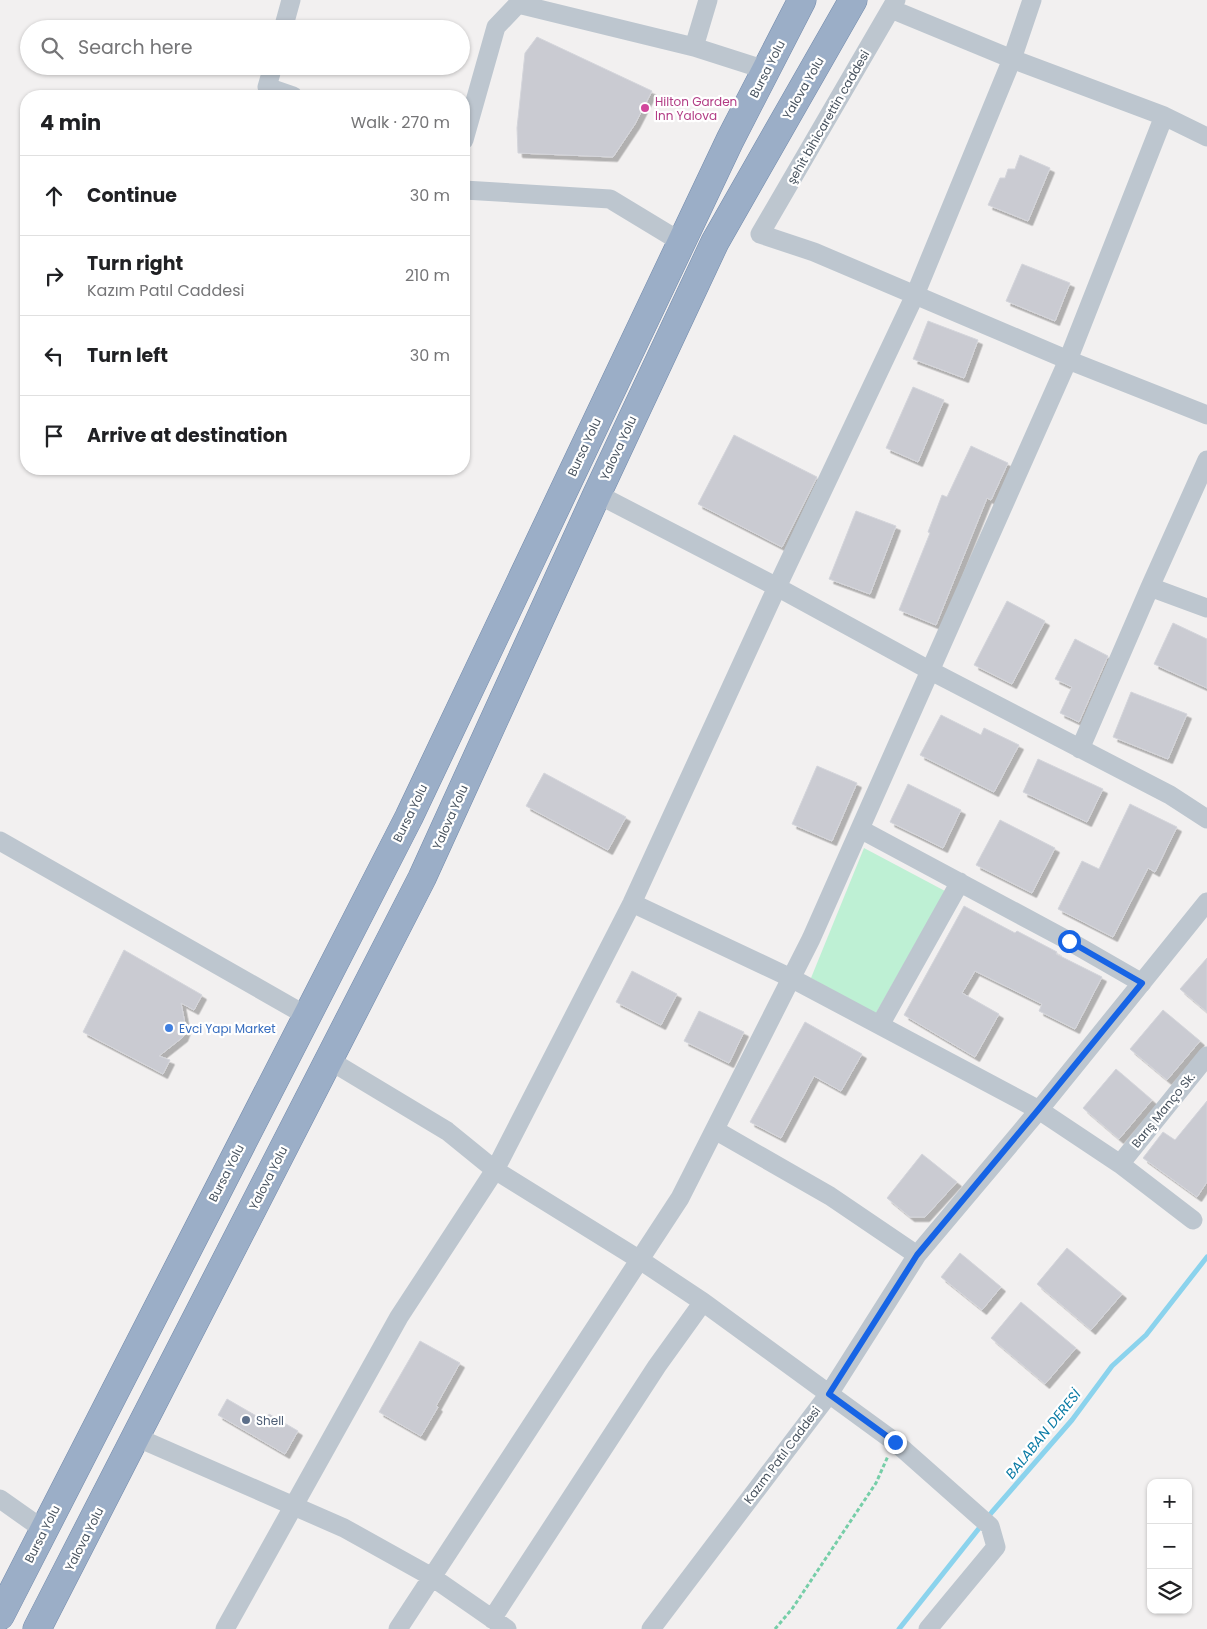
<!DOCTYPE html>
<html lang="en">
<head>
<meta charset="utf-8">
<style>
	body { margin:0; font-family:Poppins,sans-serif; background:#f2f2f2; color:#202124 }
	.controls { position:absolute; right:15px; bottom:15px; display:grid; overflow:hidden; border-radius:10px; box-shadow:0 1px 4px #0004 }
	.controls button { width:45px; height:45px; display:grid; place-items:center; padding:0; border:0; border-bottom:1px solid #e0e0e0; background:#fff; color:#202124; font:25px sans-serif }
	.stop { position:absolute; width:15px; height:15px; margin:-11px; border:4px solid #1764e5; border-radius:50%; background:#fff }
	.stop.end { background:#1764e5; border-color:#fff; box-shadow:0 1px 5px #0008 }
	.list { margin:0; padding:0; list-style:none }
	h2 { display:flex; justify-content:space-between; align-items:center; height:65px; margin:0; padding:0 20px; font-size:21px }
	h2 small { font-size:16px; font-weight:400; color:#757577 }
	.list li { display:grid; grid-template-columns:32px 1fr auto; gap:15px; align-items:center; box-sizing:border-box; height:80px; padding:0 20px; border-top:1px solid #e0e0e0 }
	.list b { display:block; font-size:19px; white-space:nowrap }
	.list p { margin:0; font-size:16px; white-space:nowrap; color:#757577 }
	.list em { font-size:16px; font-style:normal; color:#757577 }
	.icon { flex:none; width:28px; height:28px; fill:none; stroke:currentColor; stroke-width:2; stroke-linecap:round; stroke-linejoin:round }
	.map { position:relative; flex:none; width:1207px; height:1629px; overflow:hidden }
	.search { position:absolute; background:#fff; box-shadow:0 1px 4px #0004; left:20px; top:20px; width:450px; height:55px; display:flex; align-items:center; gap:12px; box-sizing:border-box; padding:0 18px; border-radius:28px; color:#757577; font-size:19px }
	.panel { position:absolute; background:#fff; box-shadow:0 1px 4px #0004; left:20px; top:90px; width:450px; height:385px; border-radius:20px }
	.map>svg:first-child { display:block }
	.green { fill:#bef0d4 }
	.lines { fill:none; stroke-linecap:round; stroke-linejoin:round }
	.stream { stroke:#8bd3ed; stroke-width:5 }
	.building { fill:#cacbd2; stroke:#d4d5db; filter:url(#shadow) }
	.trunk-casing { stroke:#728aab; stroke-width:29 }
	.path { stroke:#76cea8; stroke-width:3; stroke-dasharray:4 2.5; stroke-linecap:butt }
	.minor { stroke:#bdc6cf; stroke-width:19 }
	.trunk { stroke:#9baec7; stroke-width:28 }
	.route { stroke:#1764e5; stroke-width:6 }
	.hotel-dot { fill:#d1479c; stroke:#fff; stroke-width:2 }
	.shop-dot { fill:#3f7fe0; stroke:#fff; stroke-width:2 }
	.service-dot { fill:#5c6f8a; stroke:#fff; stroke-width:2 }
	.labels { text-anchor:middle; dominant-baseline:central; stroke-width:4.5; stroke-linejoin:round; paint-order:stroke }
	.street-label { font-size:12px; fill:#47525e; stroke:#fff }
	.hotel-label { font-size:12px; fill:#b23c85; stroke:#fff; text-anchor:start }
	.shop-label { font-size:12px; fill:#366cbe; stroke:#fff; text-anchor:start }
	.service-label { font-size:12px; fill:#4e5e75; stroke:#fff; text-anchor:start }
	.water-label { font-size:14px; font-style:italic; fill:#0b7ba5; stroke:#fff }
</style>
</head>
<body>
<div class="map">
<svg width="1207" height="1629" viewBox="0 0 1207 1629">
	<defs>
		<filter id="shadow"><feDropShadow dx="4.5" dy="4.5" stdDeviation="0" flood-color="#0004"/></filter>
	</defs>
	<rect width="100%" height="100%" fill="#f2f0f0"/>
	<path class="green" d="M864,848l81,43 -70,124 -64,-37z"/>
	<g class="lines">
		<path class="stream" d="M899,1629l93,-117 80,-92 40,-54 34,-31 61,-78"/>
	</g>
	<path class="building" d="M537,37l115,54 -17,33 -22,33 -95,-4 -1,-25 8,-75z
		M1020,155l30,13 -22,53 -40,-16 12,-27h5l3,-9h7z
		M1022,264l48,19 -15,38 -49,-20z
		M928,321l50,19 -14,38 -51,-19z
		M913,387l31,13 -26,62 -32,-14z
		M734,435l83,42 -35,70 -84,-43z
		M971,446l37,17 -17,37 -4,-2 -51,127 -37,-15 31,-77 -2,-1 14,-37 5,2z
		M856,511l40,15 -26,68 -41,-15z
		M1007,601l38,20 -33,63 -38,-19z
		M1173,623l34,16v49l-53,-24z
		M1075,639l33,17 -29,66 -19,-9 12,-26 -17,-8z
		M1131,692l56,22 -19,45 -55,-22z
		M941,715l40,20 3,-7 35,17 -25,47 -74,-37z
		M1038,759l65,30 -16,33 -64,-30z
		M817,766l40,17 -25,58 -40,-17z
		M544,773l82,44 -18,33 -82,-44z
		M908,784l53,26 -18,38 -53,-26z
		M1130,804l47,23 -22,45 -7,-4 -35,69 -55,-28 24,-48 17,8z
		M1000,820l55,28 -23,45 -56,-28z
		M964,906l51,27 2,-2 40,21 -1,2 46,23 -27,52 -36,-18 3,-7 -67,-33 -13,22 37,21 -24,43 -71,-42z
		M124,950l78,45 -8,15 -13,-7 5,26 -3,8 -24,19 11,4 -7,14 -80,-42z
		M1207,958v54l-27,-23z
		M632,971l45,23 -16,31 -45,-23z
		M1163,1010l37,31 -33,39 -37,-31z
		M699,1011l45,21 -15,31 -45,-22z
		M805,1022l57,32 -21,37 -27,-15 -33,62 -31,-16z
		M1116,1069l36,31 -33,39 -36,-31z
		M1207,1101v81l-10,15 -54,-39 20,-26 12,8z
		M922,1154l35,28 -32,35h-15l-23,-19z
		M1067,1248l55,46 -31,36 -54,-46z
		M960,1253l41,34 -19,23 -41,-33z
		M1021,1302l55,46 -31,36 -54,-46z
		M420,1341l40,22 -24,43 2,1 -17,29 -42,-24z
		M227,1399l38,22 4,-7 29,17 -13,23 -67,-39z"/>
	<g class="lines">
		<g class="trunk-casing">
			<path id="trunk" d="M0,1616l409,-799 321,-677 72,-140
				M37,1629l385,-751 175,-384 118,-252 138,-242"/>
		</g>
		<path class="path" d="M775,1629l17,-20 84,-126 12,-27"/>
		<path class="minor" d="M896,0l-136,234 54,18 254,108 139,55
			M891,9l121,50 152,57 43,21
			M283,29l8,-29
			M694,47l14,-47
			M273,66l-6,21 26,9
			M464,140l32,-113 22,-23 176,43 72,23
			M464,190l146,9 71,43
			M597,494l180,93 152,83 241,125 37,24
			M1150,587l57,21
			M1080,749l70,-162 57,-127
			M860,829l209,112 73,42
			M0,841l307,175
			M632,903l159,75 248,132 81,54 73,56
			M880,1025l80,-143
			M329,1060l118,71 48,39 145,90 63,42 192,140 95,84 6,21 -68,82
			M715,1130l115,66 87,59
			M1120,1164l87,-108
			M136,1437l208,91 88,49 75,52
			M0,1499l44,31
			M492,1619l165,-253 46,-64
			M225,1629l174,-312 96,-147 137,-267 145,-316 138,-292 97,-236 20,-59
			M398,1629l282,-431 131,-259 257,-579 96,-244
			M651,1629l178,-235 88,-139 122,-145 168,-208"/>
		<use href="#trunk" class="trunk"/>
	</g>
	<g class="lines">
		<path class="route" d="M895,1442l-66,-48 88,-139 121,-145 104,-127 -73,-42"/>
	</g>
	<circle class="hotel-dot" cx="645" cy="108" r="5"/>
	<circle class="shop-dot" cx="169" cy="1028" r="5"/>
	<circle class="service-dot" cx="246" cy="1420" r="5"/>
	<g class="labels">
		<g class="street-label">
			<text transform="translate(767 69) rotate(-63)">Bursa Yolu</text>
			<text transform="translate(803 88) rotate(-60)">Yalova Yolu</text>
			<text transform="translate(828 117) rotate(-60)">şehit bihicarettin caddesi</text>
			<text transform="translate(584 447) rotate(-65)">Bursa Yolu</text>
			<text transform="translate(618 448) rotate(-65)">Yalova Yolu</text>
			<text transform="translate(410 813) rotate(-64)">Bursa Yolu</text>
			<text transform="translate(450 817) rotate(-66)">Yalova Yolu</text>
			<text transform="translate(1163 1110) rotate(-51)">Barış Manço Sk.</text>
			<text transform="translate(226 1173) rotate(-63)">Bursa Yolu</text>
			<text transform="translate(268 1178) rotate(-63)">Yalova Yolu</text>
			<text transform="translate(782 1455) rotate(-53)">Kazım Patıl Caddesi</text>
			<text transform="translate(42 1534) rotate(-63)">Bursa Yolu</text>
			<text transform="translate(84 1539) rotate(-63)">Yalova Yolu</text>
		</g>
		<g class="hotel-label">
			<text x="655" y="101">Hilton Garden<tspan x="655" dy="14">Inn Yalova</tspan></text>
		</g>
		<g class="shop-label">
			<text x="179" y="1028">Evci Yapı Market</text>
		</g>
		<g class="service-label">
			<text x="256" y="1420">Shell</text>
		</g>
		<g class="water-label">
			<text transform="translate(1043 1434) rotate(-51)">BALABAN DERESİ</text>
		</g>
	</g>
</svg>
<div class="controls">
<button>+</button>
<button>−</button>
<button><svg class="icon" aria-label="layers" viewBox="0 0 24 24"><path d="M12 4l9 5-9 5-9-5zM3 14l9 5 9-5"/></svg></button>
</div>
<div class="stop" style="left:1069px;top:941px"></div>
<div class="stop end" style="left:895px;top:1442px"></div>
<div class="search"><svg class="icon" aria-label="search" viewBox="0 0 24 24"><circle cx="10" cy="10" r="6"/><path d="M15 15l6 6"/></svg>Search here</div>
<section class="panel">
<h2>4 min<small>Walk · 270 m</small></h2>
<ul class="list">
<li><svg class="icon" aria-label="ahead" viewBox="0 0 24 24"><path d="M12 20V5M6 11l6-6 6 6"/></svg><div><b>Continue</b></div><em>30 m</em></li>
<li><svg class="icon" aria-label="right" viewBox="0 0 24 24"><path d="M7 20v-9h11M14 6l5 5-5 5"/></svg><div><b>Turn right</b><p>Kazım Patıl Caddesi</p></div><em>210 m</em></li>
<li><svg class="icon" aria-label="left" viewBox="0 0 24 24"><path d="M17 20v-9H6M10 6l-5 5 5 5"/></svg><div><b>Turn left</b></div><em>30 m</em></li>
<li><svg class="icon" aria-label="arrive" viewBox="0 0 24 24"><path d="M6 21V4h12l-3 4 3 4H6"/></svg><div><b>Arrive at destination</b></div></li>
</ul>
</section>
</div>
</body>
</html>
